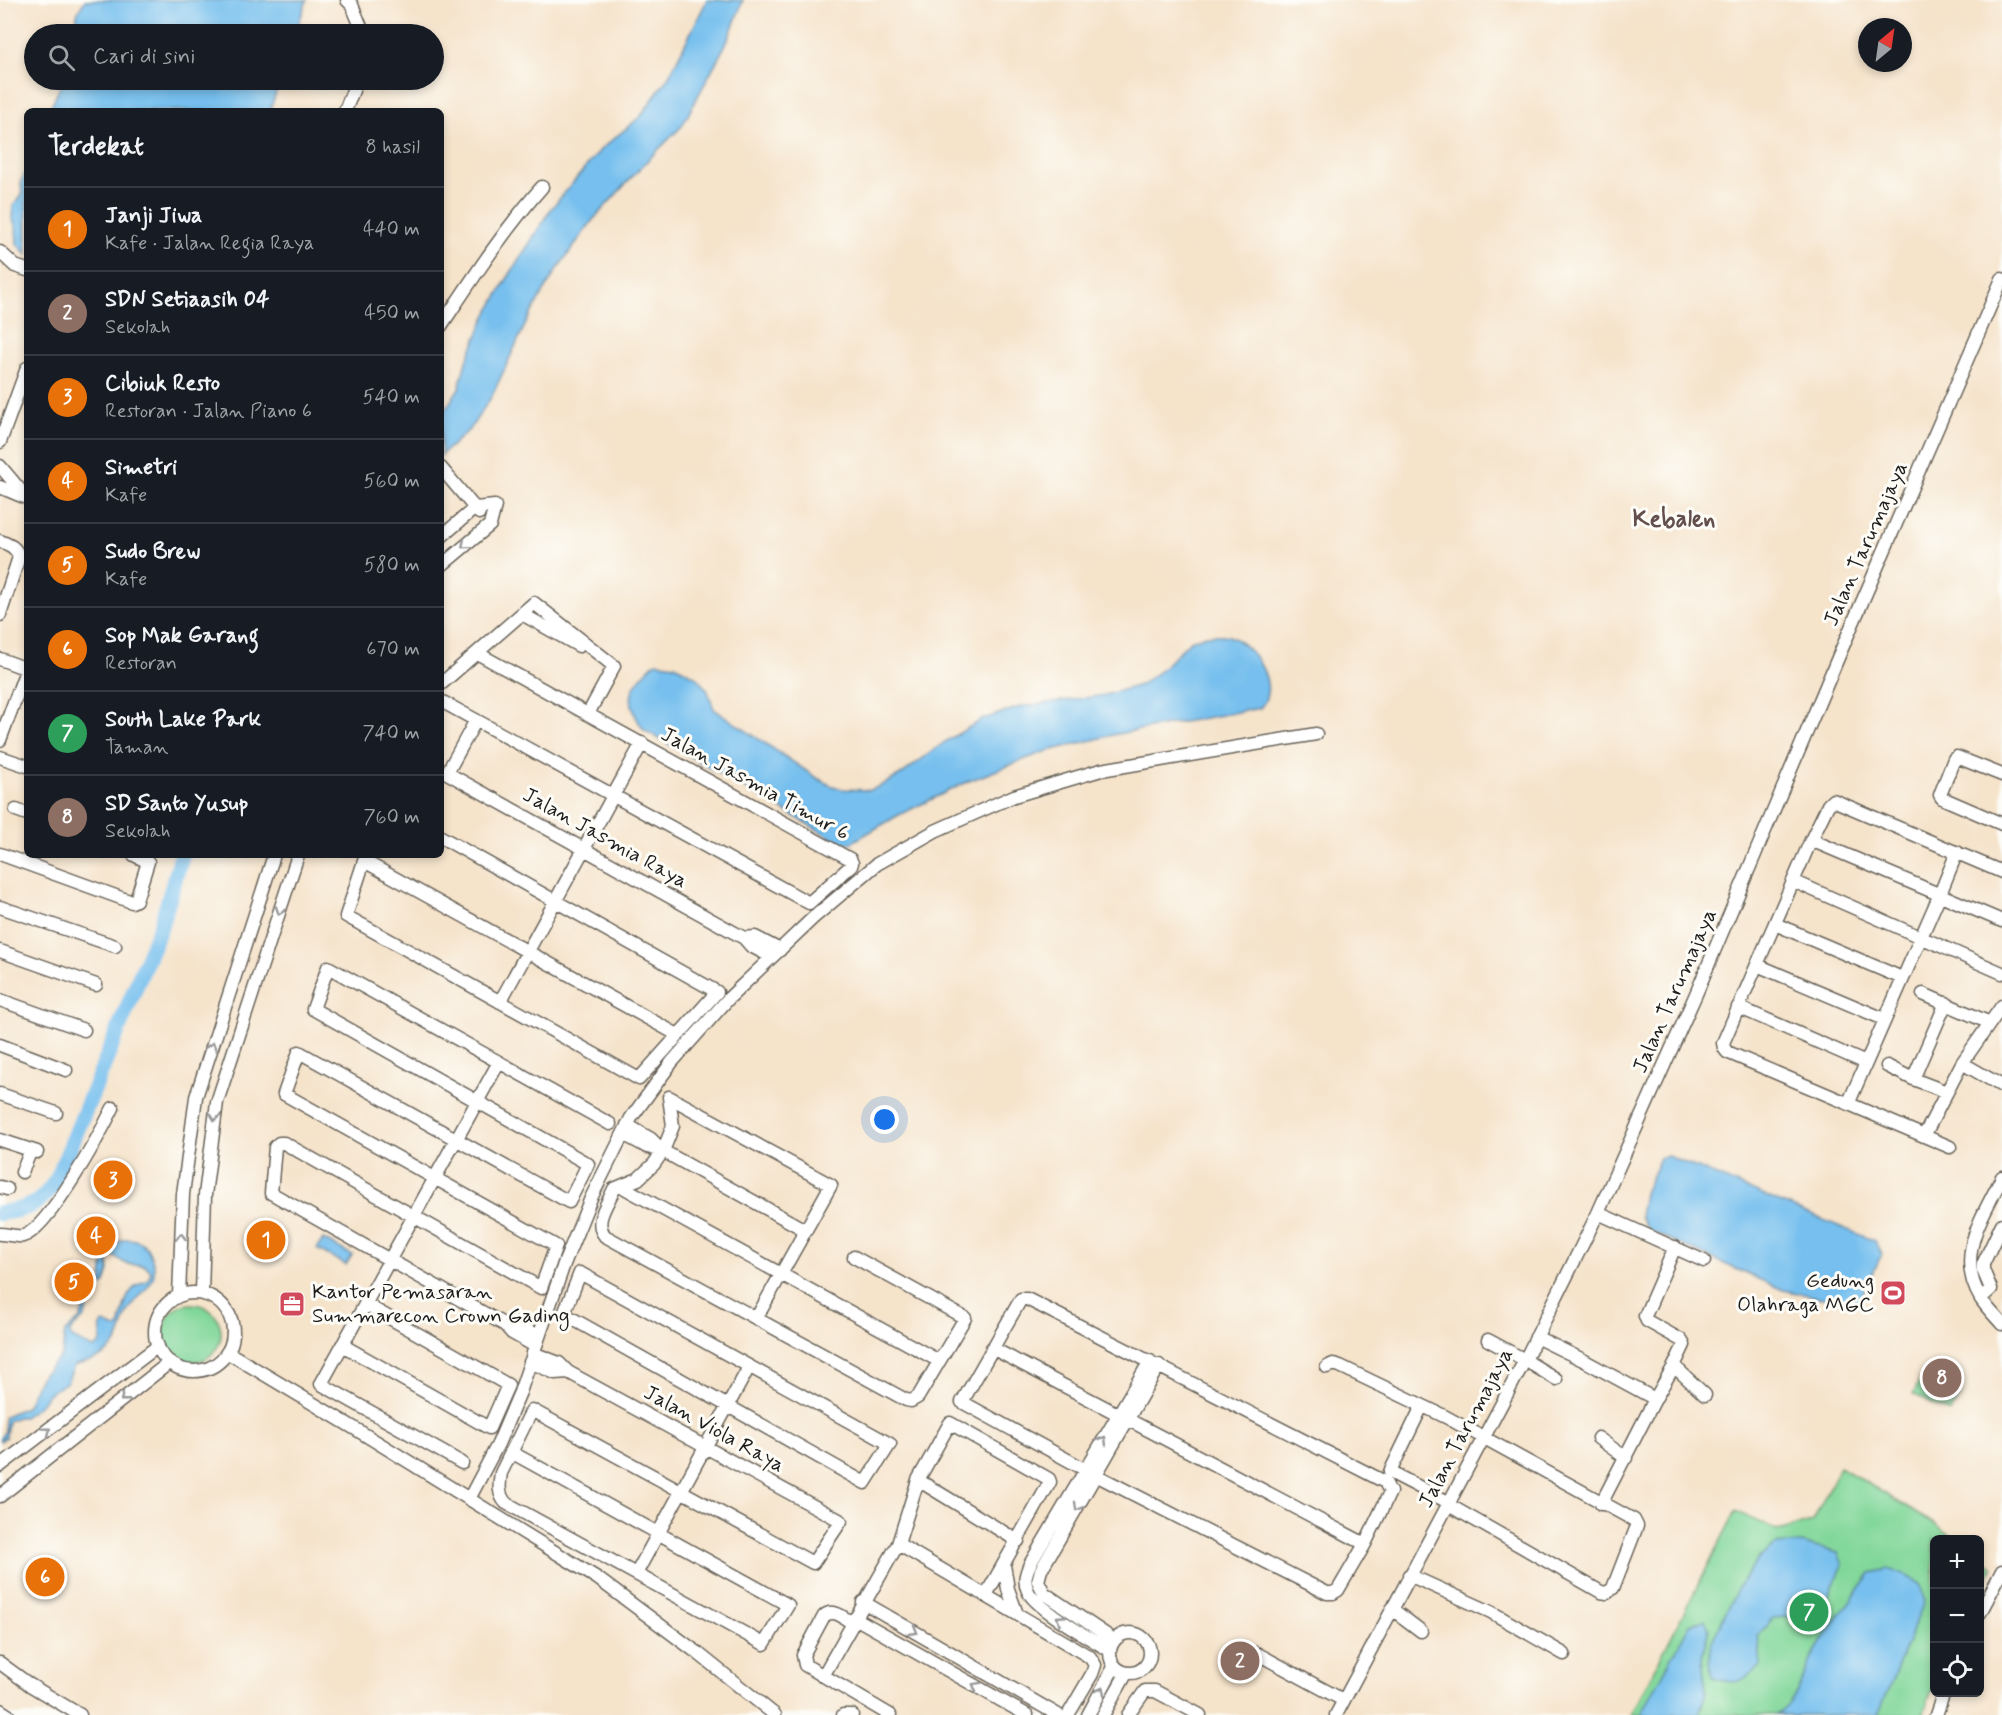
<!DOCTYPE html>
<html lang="id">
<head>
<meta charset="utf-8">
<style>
	body { margin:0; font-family:Mynerve,sans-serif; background:#20242c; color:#f1f3f6 }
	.controls { position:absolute; right:18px; bottom:18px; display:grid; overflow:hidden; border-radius:9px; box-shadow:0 3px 9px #0003 }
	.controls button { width:54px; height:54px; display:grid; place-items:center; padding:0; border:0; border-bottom:2px solid #363941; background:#171b24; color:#f1f3f6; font:30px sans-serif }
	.compass { position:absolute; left:1858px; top:18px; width:54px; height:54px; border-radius:50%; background:#171b24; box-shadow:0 3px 9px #0003; rotate:29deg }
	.you { position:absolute; left:885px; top:1120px; width:21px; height:21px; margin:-15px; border:4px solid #fff; border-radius:50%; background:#1a73e8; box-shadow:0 0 0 9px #1a73e833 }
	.badge { display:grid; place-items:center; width:39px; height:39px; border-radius:50%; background:#ea580c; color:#fff; font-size:20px; font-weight:700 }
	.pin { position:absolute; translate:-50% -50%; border:3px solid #fff; box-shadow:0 2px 6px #0006 }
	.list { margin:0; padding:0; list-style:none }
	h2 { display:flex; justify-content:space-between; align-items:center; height:78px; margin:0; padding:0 24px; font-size:26px }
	h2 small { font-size:20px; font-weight:400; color:#9ea1a6 }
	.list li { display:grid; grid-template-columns:39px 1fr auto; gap:18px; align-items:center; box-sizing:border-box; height:84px; padding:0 24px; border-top:2px solid #363941 }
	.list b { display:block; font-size:22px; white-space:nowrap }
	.list p { margin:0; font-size:20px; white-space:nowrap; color:#9ea1a6 }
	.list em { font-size:20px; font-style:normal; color:#9ea1a6 }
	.icon { flex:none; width:33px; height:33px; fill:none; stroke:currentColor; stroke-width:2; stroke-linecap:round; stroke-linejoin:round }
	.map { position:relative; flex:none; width:2002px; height:1715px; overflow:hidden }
	.search { position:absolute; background:#171b24; box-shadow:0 3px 9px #0003; left:24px; top:24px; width:420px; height:66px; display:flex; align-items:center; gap:15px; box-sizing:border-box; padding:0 21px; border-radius:33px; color:#9ea1a6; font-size:22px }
	.panel { position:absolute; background:#171b24; box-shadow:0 3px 9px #0003; left:24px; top:108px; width:420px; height:750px; border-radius:9px }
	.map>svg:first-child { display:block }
	.green { fill:#81d79a; stroke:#4e7a5b; stroke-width:1.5 }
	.water { fill:#76bfee; stroke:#496e85; stroke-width:1.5; fill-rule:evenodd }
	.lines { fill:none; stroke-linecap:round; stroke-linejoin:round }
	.river { stroke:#76bfee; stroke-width:16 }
	.minor-casing { stroke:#686259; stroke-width:15 }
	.minor { stroke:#fff; stroke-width:12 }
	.oneway { stroke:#999 }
	.labels { text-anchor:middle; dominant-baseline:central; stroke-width:6; stroke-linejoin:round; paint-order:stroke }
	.street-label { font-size:21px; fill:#1c1c1c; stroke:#fdfcf7 }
	.poi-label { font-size:21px; fill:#1c1c1c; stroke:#fdfcf7; text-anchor:end }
	.quarter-label { font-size:24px; font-weight:bold; fill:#624e4b; stroke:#fdfcf7 }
</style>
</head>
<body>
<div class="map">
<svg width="2002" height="1715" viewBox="0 0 2002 1715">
	<rect width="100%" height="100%" fill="#fdfcf7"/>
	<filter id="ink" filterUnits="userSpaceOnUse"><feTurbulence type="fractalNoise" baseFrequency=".0167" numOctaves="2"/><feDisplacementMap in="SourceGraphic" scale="12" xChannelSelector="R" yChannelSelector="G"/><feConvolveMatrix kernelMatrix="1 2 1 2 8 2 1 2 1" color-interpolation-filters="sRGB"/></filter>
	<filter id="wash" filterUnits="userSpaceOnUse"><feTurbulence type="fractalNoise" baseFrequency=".008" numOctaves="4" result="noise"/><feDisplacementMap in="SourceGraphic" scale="24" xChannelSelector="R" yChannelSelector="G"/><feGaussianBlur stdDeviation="1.35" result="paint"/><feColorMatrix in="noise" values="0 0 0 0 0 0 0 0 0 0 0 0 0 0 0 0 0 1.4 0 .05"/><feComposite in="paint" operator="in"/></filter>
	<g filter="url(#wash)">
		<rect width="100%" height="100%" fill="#f5e3ca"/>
		<path class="green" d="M163 1333a29 29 0 1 1 58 0a29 29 0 1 1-58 0Z
			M1924,1373l37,19 -11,21 -37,-19z
			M1840,1467l94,56 22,16 -22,1v145l-11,30h-292l105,-204 41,20 35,-9z
			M1980,1557l13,10 -13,26z"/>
		<path class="water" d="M85,0h222l-12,34h-219l1,-20z
			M707,0h36l-15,40 -46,86 -40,40 -50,55 -36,50 -27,46 -37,79 -22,33 -29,26v-43l6,-5 12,-19 6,-23 19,-45 23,-41 44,-70 50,-60 39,-32 29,-41z
			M63,80h217l-10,31h-221z
			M27,170v85l-10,-11 -1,-17 -4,-9 1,-12 9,-11 -1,-14z
			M1206,635c7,0 16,-1 23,1 25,9 52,50 31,72l-143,26 -73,18 -75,29 -72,35 -46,27 -9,1 -198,-114c-22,-31 -14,-45 12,-68l19,3 20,11 12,13 7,20 103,69 13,7 12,4 27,1 9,-3 21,-11 47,-35 37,-22 37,-12 85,-12 35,-10 21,-15 29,-29z
			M1668,1156l207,85 7,13 -25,51 -74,-15 -135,-60 -8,-14 4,-23 16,-35z
			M126,1239c10,0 19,4 23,13 17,33 -11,37 -23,64 -5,12 -5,22 -15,33 -11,11 -23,12 -37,17l-7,16 -19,12 -9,12 -16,11h-5l-10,4 -2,16 -6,4v-3l5,-7 -1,-13 3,-3 19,-8 13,-28 23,-24 3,-23 15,-13 7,-21 15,-17 2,-24 16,-16zM112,1255c5,2 8,6 13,8 10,5 21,-4 26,10l-4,8c-22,5 -23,28 -28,46l-3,1 -12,-5 -3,2c-2,9 5,19 -8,23l-21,-10 -3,-6 15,-14 9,-24 12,-11 4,-12 -1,-11z
			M323,1239l29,16 -6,10 -29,-16z
			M1800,1543l38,10 5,12 -17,36 -22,21 -16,-5 -15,1 -15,17 3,30c-17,17 -23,21 -47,13l-5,-14 3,-23 28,-57 20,-27 16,-12z
			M1888,1569l19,7 14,9 3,17 -46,113h-102c24,-15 27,-44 41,-66 16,-27 36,-51 54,-76z
			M1705,1620l4,8 -7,30 4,34 -7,23h-58l49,-91z"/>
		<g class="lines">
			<path class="river" d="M0,1213c31,-4 42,-9 58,-36l103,-252 21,-70"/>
		</g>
	</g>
	<g filter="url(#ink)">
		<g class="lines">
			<g class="minor-casing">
				<path id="minor" d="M347,0l5,5 12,29
					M345,111l12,-31
					M0,252l15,14 12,4
					M441,326c32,-48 63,-96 101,-139
					M0,442l27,-74
					M0,466l27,32
					M441,468l38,45
					M0,487l24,10
					M441,537l34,-29 20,-2 -5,19 -49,41
					M0,541c10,4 16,6 19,16l-19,58
					M522,614l57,32
					M0,659l27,10
					M441,684l93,-81 80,63
					M441,701l368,202 42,-37 1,-3 -2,-4 -373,-206
					M588,714l26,-48
					M476,720l-29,53 297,165 7,8 21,11
					M0,740l27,-72
					M0,757l27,9
					M2002,775l-45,-18 -3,2 -14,36 2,3 60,26
					M16,810l11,4
					M1811,840l191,81
					M0,854l132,48 4,-2 12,-38 -14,-7
					M366,855l-20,61 293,163 78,-87 -276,-155
					M364,861l314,174
					M1793,881l209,92
					M0,907l115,39
					M1775,924l127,54
					M744,938l11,-1 25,13
					M0,951l96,34
					M1757,965l127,54
					M1923,994l67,29
					M0,1000l84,30
					M500,1002l142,-259
					M1738,1007l128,56
					M0,1045l66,25
					M1962,1063l40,23
					M1887,1066l26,13 33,-76
					M1913,1079l34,13
					M0,1094l56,19
					M669,1097l4,29 -10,25 -9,13 -16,15 -24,10c-7,16 -21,33 -9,47l301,164 5,1 7,-4 47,-79 -111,-61
					M669,1097l162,88 -74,132
					M1849,1102l91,-208 17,-42
					M627,1125l24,14 11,11
					M623,1134l24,13 16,4 142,79
					M1924,1136l38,-73 40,-57
					M0,1140l37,12
					M1950,1147l-223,-95 -3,-4 -1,-5 88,-203 17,-35 5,-5 169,72
					M22,1172l9,-22
					M2002,1177c-19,40 -48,78 -21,122 6,9 14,17 21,25
					M621,1186l318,175
					M0,1187l7,2
					M1598,1213l106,48
					M0,1234c7,0 17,3 23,2 25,-6 78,-104 90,-128
					M1675,1247l-30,69 2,5 34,19 3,5 -10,21 31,29
					M580,1273l310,171 -25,39 -301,-169z
					M202,1293l3,-98 12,-93 81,-247
					M155 1332a39 39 0 1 1 78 0a39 39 0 1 1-78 0Z
					M179,1296l4,-102 13,-97 78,-242
					M1981,1298l10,-9 -8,-19v-6l19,-40
					M1021,1299h6l358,183 5,10 -25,52 -27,46 -5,3h-6l-241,-123 -124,-68z
					M505,1325l11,-1 23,12
					M1536,1337l47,23 72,39 -54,105
					M1488,1340l37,20 31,19
					M342,1345l147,83 19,-43 -143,-81
					M535,1346l-23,-13 -7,-8 -234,-132 4,-46 4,-4h5l257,145 15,-42 -272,-152 15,-42 270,150 19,-38 -275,-155 15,-42 282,157
					M992,1348l373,196
					M227,1352l127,76 243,150 102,76 76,61
					M530,1362l25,11 13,-1
					M1327,1367l6,-3 7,2 106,51 188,103 3,6 -24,62 -6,5 -6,-1 -154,-88
					M1655,1399l19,-33
					M1422,1406l-32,66 58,30
					M1598,1438l28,20
					M511,1452l277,153 -24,39 -258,-141c-8,-8 -7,-19 -5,-30l31,-63 281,153 28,-42 -273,-149 -9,-9 -26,-10
					M462,1463l-141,-79 178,-322
					M0,1466l158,-120
					M918,1480l100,61
					M0,1496l170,-134
					M469,1499l29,-55 22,-52 44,-128 27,-66 40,-80 41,-56 57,-64 84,-80 64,-54 58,-33 79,-35 87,-26 215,-36
					M898,1544l192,113 5,8 -3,9 -24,41
					M1004,1565l4,24 9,25
					M636,1574l113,-207
					M1409,1575l82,37 73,42
					M863,1602l195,113
					M1392,1609l29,22
					M1980,1613l22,-42
					M855,1618l172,97
					M852,1623c-9,-6 -19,-15 -28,-7l-21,39 2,10 85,50
					M1110 1653a20 20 0 1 1 40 0a20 20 0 1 1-40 0Z
					M1114,1640l-70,-47 -6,-12 3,-11 118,-205
					M1109,1650c-18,-11 -74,-42 -81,-59 -5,-10 -2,-18 2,-27l120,-203
					M1256,1653l87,47
					M0,1663l30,22 50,30
					M823,1676l75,-132 20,-64 32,-57 99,56 1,3 -64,113
					M0,1710l8,5
					M843,1715h9
					M1088,1715l26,-48
					M1103,1715l23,-41
					M1128,1715l17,-24h10l45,24
					M1336,1715l189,-355 73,-147 98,-219 144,-341 162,-374
					M1936,1715l8,-23"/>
			</g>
			<use href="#minor" class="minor"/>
		</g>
		<defs><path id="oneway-chevron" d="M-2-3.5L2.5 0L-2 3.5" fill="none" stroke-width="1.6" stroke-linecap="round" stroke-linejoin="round" transform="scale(1.5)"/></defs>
		<g class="oneway">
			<use href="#oneway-chevron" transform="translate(465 545) rotate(140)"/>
			<use href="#oneway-chevron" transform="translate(280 911) rotate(108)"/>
			<use href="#oneway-chevron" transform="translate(212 1046) rotate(-72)"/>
			<use href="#oneway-chevron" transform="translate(215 1117) rotate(98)"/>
			<use href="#oneway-chevron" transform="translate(181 1237) rotate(-89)"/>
			<use href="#oneway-chevron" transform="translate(124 1398) rotate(142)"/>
			<use href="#oneway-chevron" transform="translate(47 1431) rotate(-37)"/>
			<use href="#oneway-chevron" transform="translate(1103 1440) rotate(-59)"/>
			<use href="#oneway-chevron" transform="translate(1078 1507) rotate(120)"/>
			<use href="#oneway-chevron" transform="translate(1060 1619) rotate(-147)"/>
			<use href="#oneway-chevron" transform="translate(914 1631) rotate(30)"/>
			<use href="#oneway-chevron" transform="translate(976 1686) rotate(-151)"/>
			<use href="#oneway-chevron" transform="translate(1101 1691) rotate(-62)"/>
		</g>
	</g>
	<defs>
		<g id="stadium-square" transform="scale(1.35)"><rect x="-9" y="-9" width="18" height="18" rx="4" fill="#d1495b" stroke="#fdfcf7"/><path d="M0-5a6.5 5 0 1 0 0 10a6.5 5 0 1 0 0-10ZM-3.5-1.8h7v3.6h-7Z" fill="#fff"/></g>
		<g id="office-square" transform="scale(1.35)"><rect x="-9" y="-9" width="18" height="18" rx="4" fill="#d1495b" stroke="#fdfcf7"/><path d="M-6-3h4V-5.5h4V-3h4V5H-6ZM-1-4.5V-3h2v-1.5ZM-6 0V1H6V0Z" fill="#fff"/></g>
	</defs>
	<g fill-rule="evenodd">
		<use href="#stadium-square" x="1893" y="1293"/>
		<use href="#office-square" x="292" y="1304"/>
	</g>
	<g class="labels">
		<g class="street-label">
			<text transform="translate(1866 544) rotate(-66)">Jalan Tarumajaya</text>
			<text transform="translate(755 784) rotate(29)">Jalan Jasmia Timur 6</text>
			<text transform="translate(605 838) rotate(29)">Jalan Jasmia Raya</text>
			<text transform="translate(1675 991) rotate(-66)">Jalan Tarumajaya</text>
			<text transform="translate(1466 1428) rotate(-62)">Jalan Tarumajaya</text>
			<text transform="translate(714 1429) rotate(29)">Jalan Viola Raya</text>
		</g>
		<g class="poi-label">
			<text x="1874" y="1281">Gedung<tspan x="1874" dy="24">Olahraga MGC</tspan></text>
			<text x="312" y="1292" text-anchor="start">Kantor Pemasaran<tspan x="312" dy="24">Summarecon Crown Gading</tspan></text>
		</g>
		<g class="quarter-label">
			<text x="1674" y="519">Kebalen</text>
		</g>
	</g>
</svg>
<div class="controls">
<button>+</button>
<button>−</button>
<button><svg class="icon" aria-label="locate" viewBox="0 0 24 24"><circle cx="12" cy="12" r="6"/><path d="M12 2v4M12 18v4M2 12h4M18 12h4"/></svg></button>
</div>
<svg class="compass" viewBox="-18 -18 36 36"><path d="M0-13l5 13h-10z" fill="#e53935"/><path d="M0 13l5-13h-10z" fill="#9ea1a6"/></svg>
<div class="you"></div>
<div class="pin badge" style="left:266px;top:1240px;background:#e8710a">1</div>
<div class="pin badge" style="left:1240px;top:1661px;background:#8d6e63">2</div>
<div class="pin badge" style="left:113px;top:1180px;background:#e8710a">3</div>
<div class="pin badge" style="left:96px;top:1236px;background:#e8710a">4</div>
<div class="pin badge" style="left:74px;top:1282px;background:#e8710a">5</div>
<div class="pin badge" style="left:45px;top:1577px;background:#e8710a">6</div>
<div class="pin badge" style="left:1809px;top:1612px;background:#2e9e5b">7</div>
<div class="pin badge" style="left:1942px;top:1378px;background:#8d6e63">8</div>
<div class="search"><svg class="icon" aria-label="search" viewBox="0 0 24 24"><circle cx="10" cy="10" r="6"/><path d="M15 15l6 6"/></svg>Cari di sini</div>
<section class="panel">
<h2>Terdekat<small>8 hasil</small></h2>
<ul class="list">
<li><span class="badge" style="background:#e8710a">1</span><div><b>Janji Jiwa</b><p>Kafe · Jalan Regia Raya</p></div><em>440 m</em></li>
<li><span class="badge" style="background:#8d6e63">2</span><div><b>SDN Setiaasih 04</b><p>Sekolah</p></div><em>450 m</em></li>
<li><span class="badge" style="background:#e8710a">3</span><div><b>Cibiuk Resto</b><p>Restoran · Jalan Piano 6</p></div><em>540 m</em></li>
<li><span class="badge" style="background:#e8710a">4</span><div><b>Simetri</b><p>Kafe</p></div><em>560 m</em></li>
<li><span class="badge" style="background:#e8710a">5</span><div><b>Sudo Brew</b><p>Kafe</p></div><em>580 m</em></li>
<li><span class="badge" style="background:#e8710a">6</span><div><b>Sop Mak Garang</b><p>Restoran</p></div><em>670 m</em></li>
<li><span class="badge" style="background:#2e9e5b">7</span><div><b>South Lake Park</b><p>Taman</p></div><em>740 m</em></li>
<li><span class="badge" style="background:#8d6e63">8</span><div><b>SD Santo Yusup</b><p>Sekolah</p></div><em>760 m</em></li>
</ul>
</section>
</div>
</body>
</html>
